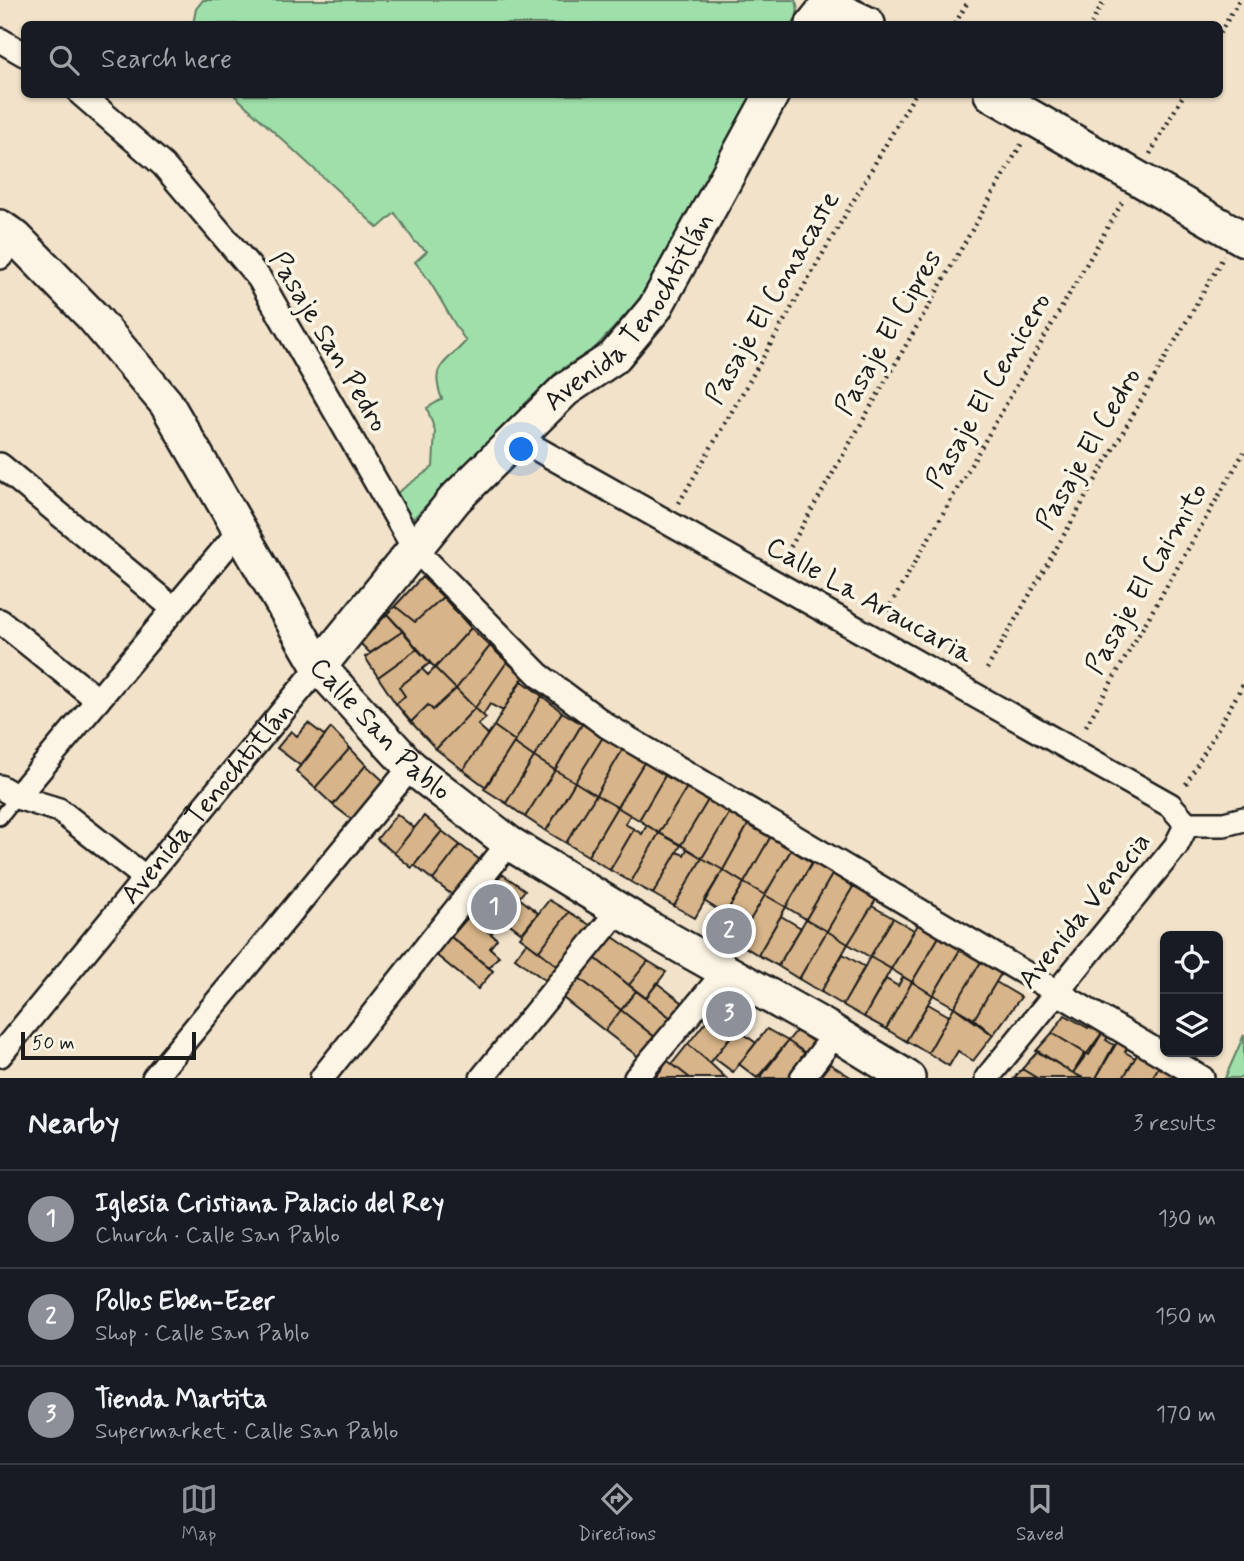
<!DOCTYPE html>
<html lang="en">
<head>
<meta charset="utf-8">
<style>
	body { margin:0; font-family:Mynerve,sans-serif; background:#20242c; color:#f1f3f6 }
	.controls { position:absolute; right:21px; bottom:21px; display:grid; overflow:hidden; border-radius:10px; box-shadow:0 2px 5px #0004 }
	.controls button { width:63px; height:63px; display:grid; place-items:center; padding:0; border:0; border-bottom:2px solid #363941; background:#171b24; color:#f1f3f6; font:35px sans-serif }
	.scale { position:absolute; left:21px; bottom:18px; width:175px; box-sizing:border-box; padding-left:7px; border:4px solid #1c1c1c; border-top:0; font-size:19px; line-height:24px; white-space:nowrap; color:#1c1c1c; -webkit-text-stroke:5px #fcf5e5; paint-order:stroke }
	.you { position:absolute; left:522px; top:450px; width:24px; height:24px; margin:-18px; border:5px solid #fff; border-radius:50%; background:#1a73e8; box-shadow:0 0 0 10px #1a73e833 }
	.badge { display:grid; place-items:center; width:46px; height:46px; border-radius:50%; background:#8c9099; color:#fff; font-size:23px; font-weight:700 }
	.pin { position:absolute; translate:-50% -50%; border:4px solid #fff; box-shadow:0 2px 7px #0006 }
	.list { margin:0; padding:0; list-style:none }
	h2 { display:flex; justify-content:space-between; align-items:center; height:91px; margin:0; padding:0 28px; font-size:30px }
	h2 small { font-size:23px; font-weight:400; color:#9ea1a6 }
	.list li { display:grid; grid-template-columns:46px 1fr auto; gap:21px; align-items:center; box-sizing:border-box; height:98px; padding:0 28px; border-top:2px solid #363941 }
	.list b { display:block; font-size:26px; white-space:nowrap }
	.list p { margin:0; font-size:23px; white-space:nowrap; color:#9ea1a6 }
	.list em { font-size:23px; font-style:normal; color:#9ea1a6 }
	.icon { flex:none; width:38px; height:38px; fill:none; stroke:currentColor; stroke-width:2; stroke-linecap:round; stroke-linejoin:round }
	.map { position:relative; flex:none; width:1244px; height:1078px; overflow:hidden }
	.search { position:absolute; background:#171b24; box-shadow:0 2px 5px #0004; left:21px; right:21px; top:21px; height:77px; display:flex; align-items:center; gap:18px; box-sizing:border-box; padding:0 24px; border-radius:10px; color:#9ea1a6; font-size:26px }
	.sheet { height:385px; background:#171b24 }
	nav { display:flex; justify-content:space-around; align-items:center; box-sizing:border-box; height:98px; border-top:2px solid #363941; background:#171b24; font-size:19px; color:#9ea1a6 }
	nav a { display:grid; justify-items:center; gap:4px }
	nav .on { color:#8c9099 }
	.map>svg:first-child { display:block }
	.green { fill:#9fe0aa; stroke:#5e7e63; stroke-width:2 }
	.building { fill:#d7b489; stroke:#1c1c1c; stroke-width:2 }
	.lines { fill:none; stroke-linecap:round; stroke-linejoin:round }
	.lane-casing { stroke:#1c1c1c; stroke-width:18 }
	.street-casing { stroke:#1c1c1c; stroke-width:28 }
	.secondary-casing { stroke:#1c1c1c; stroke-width:38 }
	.path { stroke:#1c1c1c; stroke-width:4.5; stroke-dasharray:2 5; stroke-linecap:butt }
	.lane { stroke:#fcf5e5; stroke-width:12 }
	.street { stroke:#fcf5e5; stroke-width:23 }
	.secondary { stroke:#fcf5e5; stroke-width:33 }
	.labels { text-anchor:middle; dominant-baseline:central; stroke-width:7; stroke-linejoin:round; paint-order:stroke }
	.street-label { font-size:28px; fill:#1c1c1c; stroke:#fcf5e5 }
</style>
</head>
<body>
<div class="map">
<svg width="1244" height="1078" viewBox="0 0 1244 1078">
	<rect width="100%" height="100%" fill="#f1e2c9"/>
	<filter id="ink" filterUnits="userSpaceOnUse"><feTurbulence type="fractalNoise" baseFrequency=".0143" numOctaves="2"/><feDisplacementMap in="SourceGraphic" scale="14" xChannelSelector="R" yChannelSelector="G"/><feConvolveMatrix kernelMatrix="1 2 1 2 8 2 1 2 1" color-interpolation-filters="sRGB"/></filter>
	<g filter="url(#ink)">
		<path class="green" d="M203,0h592c5,8 2,17 -2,24h-600l3,-15z
			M234,95h520l-117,208 -42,45 -38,24 -150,153 -17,-27 43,-31 2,-36 -8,-23 15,-9c-13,-34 3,-34 24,-58 -19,-26 -30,-55 -51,-79l12,-11 -12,-9 -20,-29 -17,15z
			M1244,1035v43h-19z"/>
		<path class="building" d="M422,577l21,20 -28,25 -20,-16z
			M443,597l28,31 -36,40 -48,-54 8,-8 20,16z
			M387,614l16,17 -33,22 -10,-10z
			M471,628l19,18 -34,43 -21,-21z
			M403,631l14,18 -39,28 -13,-20z
			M490,646l17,16 -32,46 -19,-19z
			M417,649l13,14 -31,24 6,9 -9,8 -18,-27z
			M507,662l17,15 -21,34 -13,-7 -7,11 -8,-7z
			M435,668l21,21 -23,21 -5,-5 -17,17 -15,-18 9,-8 -6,-9 23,-18 6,6z
			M521,680l21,16 -27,45 -21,-15z
			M456,689l19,19 -39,41 -25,-27 17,-17 5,5z
			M542,696l20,16 -28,45 -20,-14z
			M475,708l11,10 -8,7 10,9 -25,36 -27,-21z
			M562,712l20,12 -27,46 -21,-13z
			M308,723l17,13 -24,30 -24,-18 14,-17 6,5z
			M582,724l21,13 -28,45 -20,-12z
			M494,726l21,15 -29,46 -23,-17z
			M331,728l19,20 -35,40 -19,-17z
			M603,737l20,12 -27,46 -21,-13z
			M514,743l20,14 -28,46 -22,-14z
			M350,748l16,17 -33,40 -18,-17z
			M623,749l22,12 -28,46 -21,-12z
			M534,757l21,13 -30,47 -19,-14z
			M645,761l21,13 -27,46 -22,-13z
			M366,765l20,18 -31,39 -22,-17z
			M555,770l20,12 -29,49 -21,-14z
			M666,774l21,13 -28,46 -20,-13z
			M575,782l21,13 -30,48 -20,-12z
			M687,787l21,13 -27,45 -22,-12z
			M596,795l21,12 -29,49 -22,-13z
			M708,800l22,12 -28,46 -21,-13z
			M617,807l13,8 -5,9 9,5 -24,41 -22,-14z
			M730,812l19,11 -26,47 -21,-12z
			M397,814l17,14 -20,25 -17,-14z
			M424,816l18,15 -30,37 -18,-15z
			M749,823l22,13 -27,47 -21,-13z
			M647,825l12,8 -28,49 -21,-12 24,-41 8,5z
			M442,831l18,14 -27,35 -19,-15z
			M659,833l22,12 -28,49 -22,-12z
			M771,836l21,12 -27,47 -21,-12z
			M460,845l24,18 -28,35 -23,-18z
			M687,849l15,9 -28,48 -21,-12 24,-42 7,3z
			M791,850l21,13 -26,44 -21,-12z
			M702,858l21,12 -28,48 -21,-12z
			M813,861l20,12 -27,46 -20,-12z
			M723,870l21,13 -19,31 -21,-13z
			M833,873l21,12 -27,46 -21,-12z
			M502,874l23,16 -34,44 -22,-18z
			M744,883l21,12 -28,47 -21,-12z
			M854,885l23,13 -29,46 -21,-13z
			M765,895l21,12 -28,48 -21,-13z
			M519,898l19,15 -16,20 -19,-14z
			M549,900l20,12 -30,39 -19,-14z
			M872,906l21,12 -23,39 -22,-13z
			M569,912l24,15 -32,42 -22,-18z
			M469,916l28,23 -7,9 9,8 -10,12 -38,-31z
			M781,916l20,12 -23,38 -20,-11z
			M893,918l21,12 -23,39 -21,-12z
			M806,919l21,12 -28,48 -21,-13z
			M919,923l21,12 -28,47 -21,-13z
			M827,931l21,13 -27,48 -22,-13z
			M940,935l21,13 -28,47 -21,-13z
			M450,936l43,35 -15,18 -43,-35z
			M613,937l35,24 -19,24 -34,-27z
			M527,942l34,27 -11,15 -35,-26z
			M961,948l21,12 -28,47 -21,-12z
			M843,954l22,13 -22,38 -22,-13z
			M870,957l21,12 -27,48 -21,-12z
			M595,958l41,33 -15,19 -42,-32z
			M982,960l20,12 -28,47 -20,-12z
			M648,961l18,11 -20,26 -17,-13z
			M903,977l9,5 -26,47 -22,-12 22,-38 12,7z
			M579,978l42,32 -16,21 -42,-33z
			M912,982l21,13 -27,46 -20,-12z
			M996,982l25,15 -28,38 -19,-16z
			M657,983l26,20 -12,15 -25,-20z
			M636,991l35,27 -15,20 -35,-28z
			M721,1002l25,14 -36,47 -22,-19z
			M928,1004l21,12 -21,37 -22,-12z
			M954,1007l39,28 -20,26 -15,-10 -9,15 -21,-13z
			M621,1010l35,28 -16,20 -35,-27z
			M1065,1015l23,13 4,-5 12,7 -15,25 -37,-22z
			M737,1029l19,14 -23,29 -19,-14z
			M767,1029l21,12 -31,37 -18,-14z
			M1104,1030l6,4 -4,6 8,5 -18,33h-13l-10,-5z
			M796,1031l19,12 -8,11 -19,-13z
			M1052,1033l33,20 -12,20 -37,-22z
			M1119,1039l10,6 -4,7 10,6 -12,20h-27z
			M788,1041l22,16 -16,21h-34z
			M688,1044l22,19 16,15h-36l-18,-14z
			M1140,1050l21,13 -9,15h-29z
			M1038,1051l35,22 10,5h-46l-15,-9z
			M668,1061l4,3 18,14h-35z
			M1161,1063l21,12 -3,3h-27z
			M830,1064l22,14h-33z
			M1022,1069l15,9h-23z"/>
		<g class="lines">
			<g class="lane-casing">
				<path id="lane" d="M0,818l17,-21"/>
			</g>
			<g class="street-casing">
				<g id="street">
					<path d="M0,40l24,14"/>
					<path d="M81,94l82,71 96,113 155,270 125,127 68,51 595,352"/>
					<path d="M0,257l16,-19"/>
					<path d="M516,437l654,368 17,19"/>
					<path d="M0,465l174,144"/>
					<path d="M0,621l98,79"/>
					<path d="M0,787l17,10 42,13 88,69"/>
					<path d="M17,797l223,-267"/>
					<path id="s1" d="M0,1055l319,-388"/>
					<path d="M154,1078l257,-311"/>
					<path d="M322,1078l187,-235"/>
					<path d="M482,1078l137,-168"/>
					<path d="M636,1078l89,-106"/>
					<path d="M802,1078l34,-45"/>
					<path d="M987,1078l189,-232 11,-22h37l20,-5"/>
				</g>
			</g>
			<g class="secondary-casing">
				<g id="secondary">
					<path d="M813,24l15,-19 40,19"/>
					<path d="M991,94l253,145"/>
					<path id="s2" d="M0,227l16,11 77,79 73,86 153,264 92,100 98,76 143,87 173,97 83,51"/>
					<path id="s3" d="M319,667l136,-168 110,-109 49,-33 41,-49 117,-214"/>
				</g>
			</g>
			<path class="path" d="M955,24l14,-24
				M1091,24l14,-24
				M1220,33l19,-33
				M1150,154l34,-60
				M679,503l236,-409
				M787,553l236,-412
				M887,611l237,-412
				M987,669l237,-413
				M1086,726l158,-274
				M1186,784l58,-101"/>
			<use href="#lane" class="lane"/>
			<use href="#street" class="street"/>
			<use href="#secondary" class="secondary"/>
		</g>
	</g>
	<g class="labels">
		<g class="street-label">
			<text transform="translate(773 298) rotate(-60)">Pasaje El Conacaste</text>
			<text stroke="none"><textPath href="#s3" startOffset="474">Avenida Tenochtitlán</textPath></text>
			<text transform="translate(889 333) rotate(-60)">Pasaje El Cipres</text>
			<text transform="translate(328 342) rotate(59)">Pasaje San Pedro</text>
			<text transform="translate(989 391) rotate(-60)">Pasaje El Cenicero</text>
			<text transform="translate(1089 449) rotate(-60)">Pasaje El Cedro</text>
			<text transform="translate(1147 579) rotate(-60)">Pasaje El Caimito</text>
			<text transform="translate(869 601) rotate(29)">Calle La Araucaria</text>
			<text stroke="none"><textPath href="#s2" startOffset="635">Calle San Pablo</textPath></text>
			<text stroke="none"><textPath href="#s1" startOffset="326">Avenida Tenochtitlán</textPath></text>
			<text transform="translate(1085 911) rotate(-51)">Avenida Venecia</text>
		</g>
	</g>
</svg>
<div class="controls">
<button><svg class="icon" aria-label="locate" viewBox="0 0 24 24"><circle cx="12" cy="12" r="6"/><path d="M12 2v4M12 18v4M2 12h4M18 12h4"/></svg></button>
<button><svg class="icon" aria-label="layers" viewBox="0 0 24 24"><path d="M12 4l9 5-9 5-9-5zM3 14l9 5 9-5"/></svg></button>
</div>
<div class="scale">50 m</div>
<div class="you"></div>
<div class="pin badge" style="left:494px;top:907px">1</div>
<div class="pin badge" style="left:729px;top:931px">2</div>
<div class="pin badge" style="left:729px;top:1014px">3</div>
<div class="search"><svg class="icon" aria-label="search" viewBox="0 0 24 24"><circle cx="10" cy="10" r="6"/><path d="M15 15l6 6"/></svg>Search here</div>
</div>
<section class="sheet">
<h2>Nearby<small>3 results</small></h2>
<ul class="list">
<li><span class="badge">1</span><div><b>Iglesia Cristiana Palacio del Rey</b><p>Church · Calle San Pablo</p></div><em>130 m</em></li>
<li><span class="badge">2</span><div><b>Pollos Eben-Ezer</b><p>Shop · Calle San Pablo</p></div><em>150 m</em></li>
<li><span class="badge">3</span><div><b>Tienda Martita</b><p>Supermarket · Calle San Pablo</p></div><em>170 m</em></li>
</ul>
</section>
<nav>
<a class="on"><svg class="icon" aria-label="map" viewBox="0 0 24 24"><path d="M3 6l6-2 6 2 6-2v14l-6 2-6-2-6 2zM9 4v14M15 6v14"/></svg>Map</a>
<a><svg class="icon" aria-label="directions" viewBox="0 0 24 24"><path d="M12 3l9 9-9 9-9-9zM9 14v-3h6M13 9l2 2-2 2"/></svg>Directions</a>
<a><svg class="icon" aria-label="saved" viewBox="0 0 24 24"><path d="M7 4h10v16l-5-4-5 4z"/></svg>Saved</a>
</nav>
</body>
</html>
